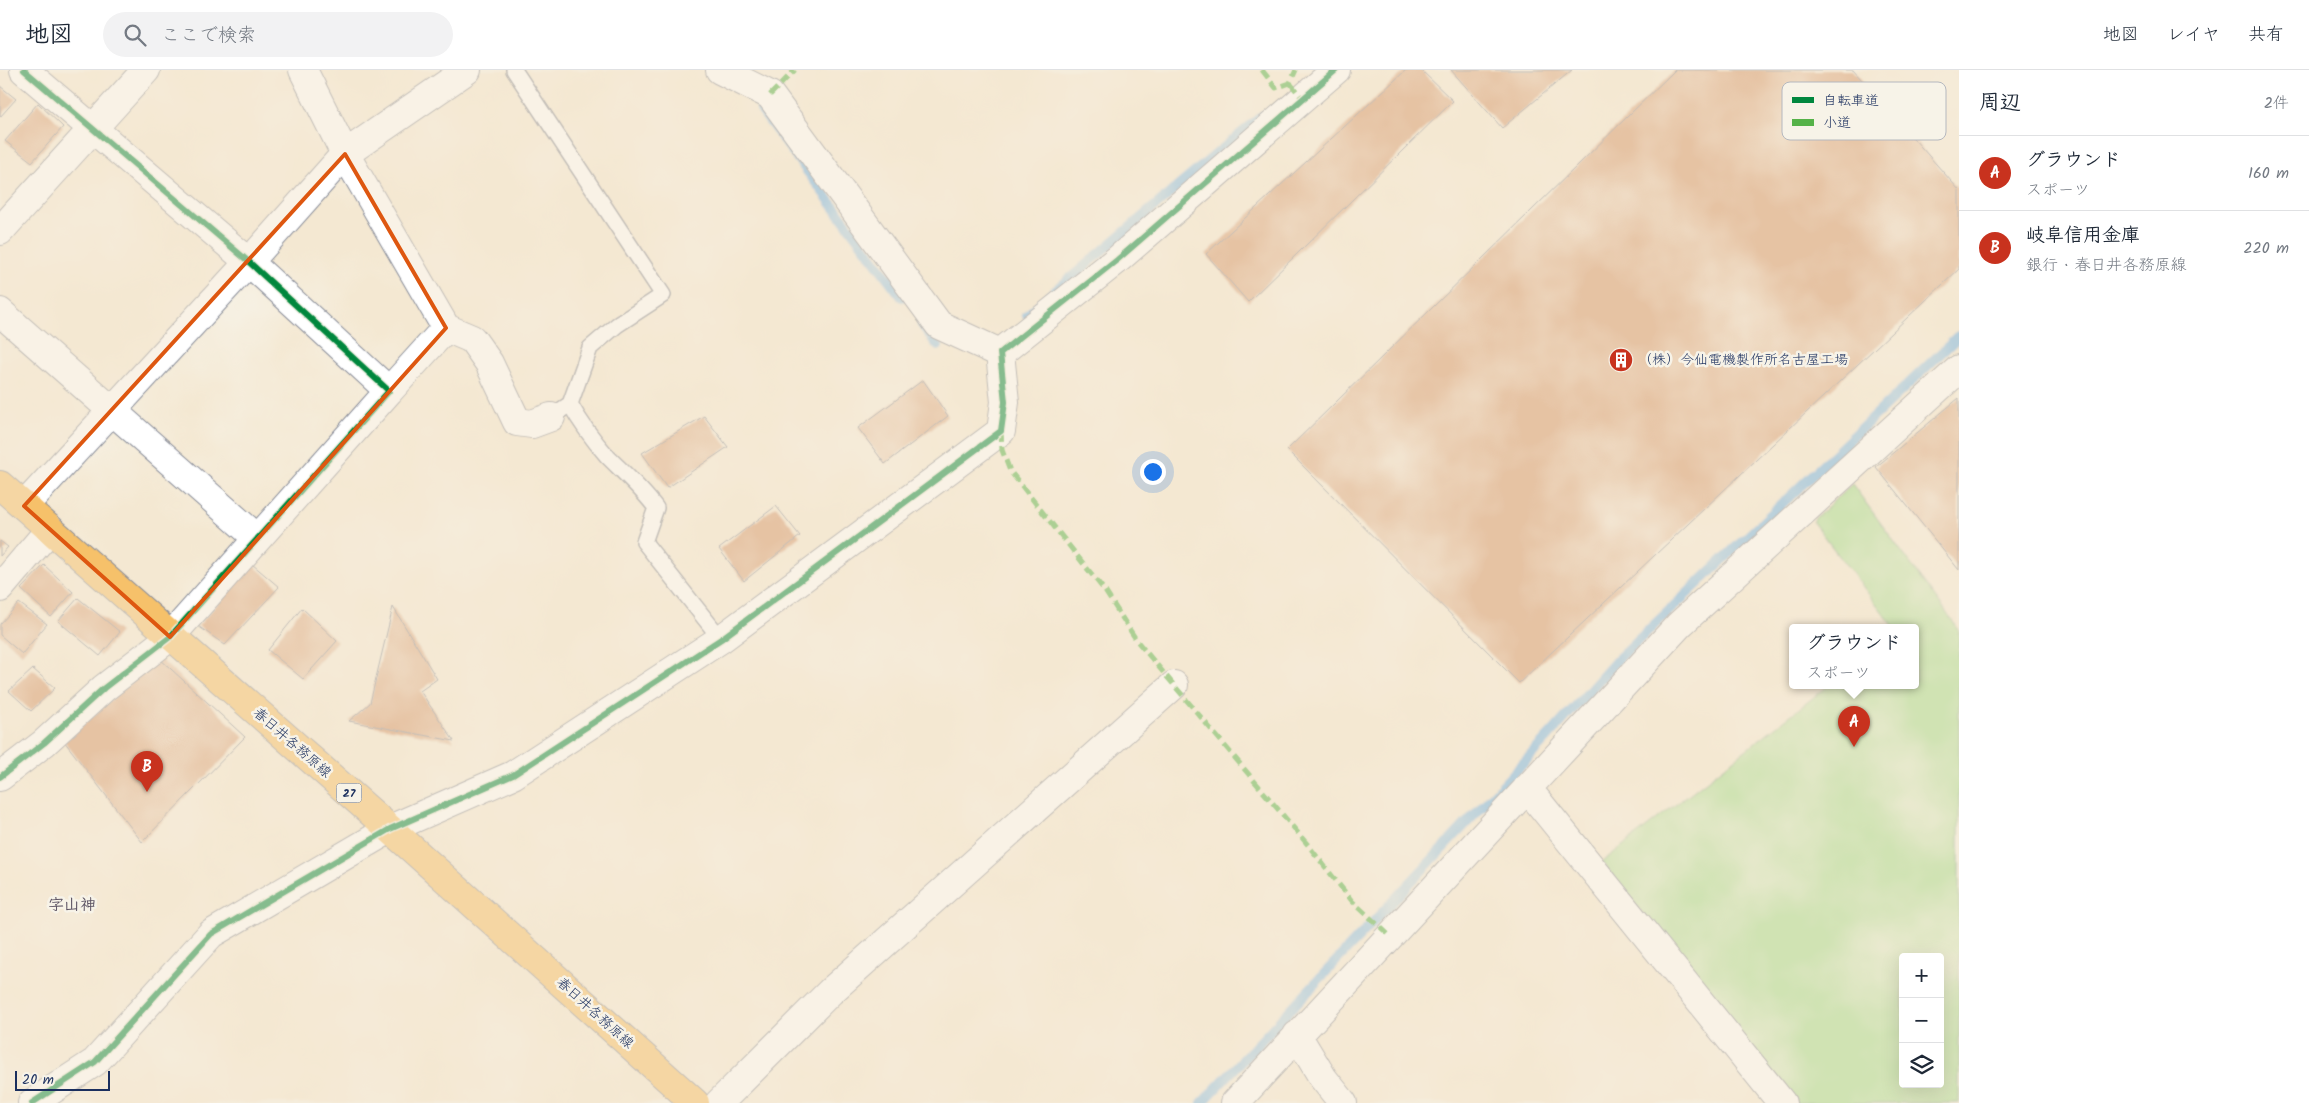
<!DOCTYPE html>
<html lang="ja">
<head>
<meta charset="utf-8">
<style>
	body { margin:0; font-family:Kalam,"Klee One",sans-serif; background:#f2f2f3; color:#1f2937 }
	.controls { position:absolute; right:15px; bottom:15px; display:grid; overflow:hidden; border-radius:5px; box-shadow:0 5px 20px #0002 }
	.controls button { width:45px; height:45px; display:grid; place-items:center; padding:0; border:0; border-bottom:1px solid #e0e1e3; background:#fff; color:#1f2937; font:25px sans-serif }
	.scale { position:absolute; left:15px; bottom:12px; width:95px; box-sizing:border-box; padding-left:5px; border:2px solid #1b2f5e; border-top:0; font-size:14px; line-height:18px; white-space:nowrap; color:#1b2f5e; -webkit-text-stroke:4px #f7f3e8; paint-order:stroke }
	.you { position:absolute; left:1152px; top:401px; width:18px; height:18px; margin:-12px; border:4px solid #fff; border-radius:50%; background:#1a73e8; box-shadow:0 0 0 8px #1a73e833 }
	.badge { display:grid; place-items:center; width:32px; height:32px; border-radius:50%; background:#c8321e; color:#fff; font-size:16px; font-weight:700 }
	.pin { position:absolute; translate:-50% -41px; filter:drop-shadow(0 1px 2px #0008) }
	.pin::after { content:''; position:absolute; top:26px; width:18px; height:15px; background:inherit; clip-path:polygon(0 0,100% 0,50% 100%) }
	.popup { position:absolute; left:1789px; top:554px; width:130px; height:65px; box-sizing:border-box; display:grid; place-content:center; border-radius:5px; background:#fff; filter:drop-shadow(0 1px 4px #0005); font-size:16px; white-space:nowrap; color:#747a83 }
	.popup b { font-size:19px; color:#1f2937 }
	.popup::after { content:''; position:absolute; left:50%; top:100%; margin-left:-10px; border:10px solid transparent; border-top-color:#fff }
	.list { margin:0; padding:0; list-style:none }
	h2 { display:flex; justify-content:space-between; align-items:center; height:65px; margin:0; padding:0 20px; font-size:21px }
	h2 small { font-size:16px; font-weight:400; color:#747a83 }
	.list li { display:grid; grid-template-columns:32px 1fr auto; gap:15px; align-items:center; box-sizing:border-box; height:75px; padding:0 20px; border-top:1px solid #e0e1e3 }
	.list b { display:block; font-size:19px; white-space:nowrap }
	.list p { margin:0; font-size:16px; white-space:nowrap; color:#747a83 }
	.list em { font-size:16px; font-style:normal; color:#747a83 }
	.icon { flex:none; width:28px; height:28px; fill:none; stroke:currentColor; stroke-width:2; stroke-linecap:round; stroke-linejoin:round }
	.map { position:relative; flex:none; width:1959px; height:1033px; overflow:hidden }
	header { display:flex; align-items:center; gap:30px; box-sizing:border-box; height:70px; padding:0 25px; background:#fff; border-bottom:1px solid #e0e1e3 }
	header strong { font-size:24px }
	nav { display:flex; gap:28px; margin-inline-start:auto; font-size:18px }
	.search { width:350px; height:45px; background:#f2f2f3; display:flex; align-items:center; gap:12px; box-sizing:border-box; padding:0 18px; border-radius:28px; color:#747a83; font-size:19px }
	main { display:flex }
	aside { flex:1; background:#fff }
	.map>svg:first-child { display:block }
	.green { fill:#a4dd8f; stroke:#608676; fill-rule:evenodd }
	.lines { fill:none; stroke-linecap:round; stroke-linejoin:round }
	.stream { stroke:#71b3e6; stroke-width:10 }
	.building { fill:#d5976c }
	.service-casing { stroke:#888c98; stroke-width:18 }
	.minor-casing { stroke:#888c98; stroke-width:30 }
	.tertiary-casing { stroke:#888c98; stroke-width:30 }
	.primary-casing { stroke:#888c98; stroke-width:30 }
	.service { stroke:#fff; stroke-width:15 }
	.minor { stroke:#fff; stroke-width:28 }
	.tertiary { stroke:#fff; stroke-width:28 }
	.primary { stroke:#f6c16b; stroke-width:28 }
	.quiet { stroke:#55b248; stroke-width:5; stroke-dasharray:10 5; stroke-linecap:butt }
	.cycleway-casing { stroke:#f7f3e8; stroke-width:9 }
	.cycleway { stroke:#00873e; stroke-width:6 }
	.marked { fill:none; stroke:#de5710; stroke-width:4; stroke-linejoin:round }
	.labels { text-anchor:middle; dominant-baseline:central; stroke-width:5; stroke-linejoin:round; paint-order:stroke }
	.shield { fill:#f7f3e8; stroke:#5d6a87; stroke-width:1 }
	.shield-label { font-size:12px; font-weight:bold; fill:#1b2f5e }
	.poi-label { font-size:14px; fill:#1b2f5e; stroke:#f7f3e8; text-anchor:start }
	.street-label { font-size:14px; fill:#1b2f5e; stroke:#f7f3e8 }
	.quarter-label { font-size:16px; font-weight:bold; fill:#5c5363; stroke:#f7f3e8 }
	.key { fill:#f7f3e8; stroke:#b5b8bf; stroke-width:1 }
	.key-label { font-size:14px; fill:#1b2f5e }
</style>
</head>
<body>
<header>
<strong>地図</strong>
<div class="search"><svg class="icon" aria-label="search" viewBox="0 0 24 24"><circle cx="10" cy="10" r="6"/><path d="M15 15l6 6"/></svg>ここで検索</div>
<nav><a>地図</a><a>レイヤ</a><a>共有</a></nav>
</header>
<main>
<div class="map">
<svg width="1959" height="1033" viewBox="0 0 1959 1033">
	<rect width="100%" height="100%" fill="#f7f3e8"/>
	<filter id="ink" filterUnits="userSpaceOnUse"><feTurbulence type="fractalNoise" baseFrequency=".02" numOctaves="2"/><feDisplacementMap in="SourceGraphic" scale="10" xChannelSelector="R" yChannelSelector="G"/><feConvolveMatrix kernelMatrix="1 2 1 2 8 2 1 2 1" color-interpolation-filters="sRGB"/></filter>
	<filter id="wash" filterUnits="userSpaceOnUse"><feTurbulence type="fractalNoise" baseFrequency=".0096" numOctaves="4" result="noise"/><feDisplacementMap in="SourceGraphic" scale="20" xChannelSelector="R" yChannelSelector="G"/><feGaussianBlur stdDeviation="1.12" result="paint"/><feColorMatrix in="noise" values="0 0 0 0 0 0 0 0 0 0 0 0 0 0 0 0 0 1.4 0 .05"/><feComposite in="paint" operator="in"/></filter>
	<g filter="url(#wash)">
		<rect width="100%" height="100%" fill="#f4e8d2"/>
		<path class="green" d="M1852,414l107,146v473h-166l-191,-241 226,-176h87v-58h-20l-83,-107zM1903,887h37v127h-37z"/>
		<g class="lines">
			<path class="stream" d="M761,40l141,187
				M1027,245l188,-160 47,-39
				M922,255l16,21
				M1202,1033l347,-367 67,-75 343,-325"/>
		</g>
		<g id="blocks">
			<path class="building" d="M1406,0h15l32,31 -205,201 -42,-48z
				M1451,0h121l-70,58z
				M1675,0h178l106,120v79l-440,414 -232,-233z
				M0,16l16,13 -16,18z
				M38,33l25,24 -31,35 -27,-21z
				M923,310l25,36 -63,48 -27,-36z
				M1959,328v172l-83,-103z
				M704,346l24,31 -61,41 -25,-35z
				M776,436l24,30 -56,45 -25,-32z
				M0,471l8,6 -8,9z
				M252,494l27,23 -54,58 -27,-19z
				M44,495l29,27 -22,25 -30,-28z
				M78,528l42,34 -20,24 -42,-35z
				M19,533l28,21 -25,30 -22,-19v-11z
				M393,537l44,72 -17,12 34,50 -105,-20 21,-18z
				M302,538l35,33 -34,38 -35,-29z
				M159,588l86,79 -103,105 -78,-101z
				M33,599l22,19 -24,23 -22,-20z"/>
		</g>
	</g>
	<g filter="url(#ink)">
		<use href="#blocks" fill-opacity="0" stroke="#888c98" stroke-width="1"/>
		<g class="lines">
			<g class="service-casing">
				<path id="service" d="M514,0l149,225 -46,30 -27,23 -20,56
					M561,340l9,-6c10,18 24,37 38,53 17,17 34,32 48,51l-12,34 77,97"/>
			</g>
			<g class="minor-casing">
				<path id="minor" d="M303,0l42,84 101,174 26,11 17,24 28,59 15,2 19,-7
					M720,0l50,25 169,230 61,28
					M0,161l146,-161
					M0,242l257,226
					M389,321l57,-63
					M24,436l225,-244 96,-108 122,-84
					M0,518l50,-59
					M0,707l44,-34 60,-55 66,-51 219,-246 -140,-129 -225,-192
					M1527,718l255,315
					M1297,965l26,43 20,25
					M32,1033l63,-41 116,-128 179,-105 123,-54 208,-136 280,-208 4,-29 -5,-49 117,-93 219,-190
					M1235,1033l444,-478 280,-256"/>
			</g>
			<g class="tertiary-casing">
				<path id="tertiary" d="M719,1033l111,-111 344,-307"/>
			</g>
			<g class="primary-casing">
				<path id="primary" d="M0,415l390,344 305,274"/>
			</g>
			<use href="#service" class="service"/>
			<use href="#minor" class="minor"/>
			<use href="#tertiary" class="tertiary"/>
			<use href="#primary" class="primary"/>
			<path class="quiet" d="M1262,0l14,18 14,-5 6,-13
				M1290,13l12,15
				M770,25l25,-25
				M1001,361l1,19 8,21 95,120 32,50 171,204 44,56 38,35"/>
			<g class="cycleway-casing">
				<path id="cycleway" d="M0,707l44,-34 60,-55 66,-51 219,-246 -140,-129 -225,-192
					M32,1033l63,-41 116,-128 179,-105 123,-54 208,-136 280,-208 4,-29 -5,-49 117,-93 219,-190"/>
			</g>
			<use href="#cycleway" class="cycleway"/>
		</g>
	</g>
	<path d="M0 0H1959V1033H0ZM345,84l101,174 -276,309 -146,-131z" fill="#f4e8d2" fill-opacity=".55" fill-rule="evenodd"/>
	<path class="marked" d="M345,84l101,174 -276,309 -146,-131z"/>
	<defs>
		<g id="building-disc" transform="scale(1.25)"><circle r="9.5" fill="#c8321e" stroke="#f7f3e8"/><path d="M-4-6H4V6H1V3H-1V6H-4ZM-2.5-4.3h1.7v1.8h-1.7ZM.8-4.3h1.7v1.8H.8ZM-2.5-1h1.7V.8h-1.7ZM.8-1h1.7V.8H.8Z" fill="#fff"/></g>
	</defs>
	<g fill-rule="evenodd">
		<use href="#building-disc" x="1621" y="290"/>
	</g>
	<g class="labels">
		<rect class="shield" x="336.5" y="713.5" width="25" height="19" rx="4"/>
		<g class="shield-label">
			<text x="349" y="723">27</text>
		</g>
		<g class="poi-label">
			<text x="1638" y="290">（株）今仙電機製作所名古屋工場</text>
		</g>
		<g class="street-label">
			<text transform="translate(292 673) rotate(41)">春日井各務原線</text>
			<text transform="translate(595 943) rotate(42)">春日井各務原線</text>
		</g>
		<g class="quarter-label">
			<text x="72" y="835">字山神</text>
		</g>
	</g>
	<rect x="1782" y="12" width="164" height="58" rx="8" class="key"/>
	<rect x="1792" y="27" width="22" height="6" fill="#00873e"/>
	<rect x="1792" y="49" width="22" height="7" fill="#55b248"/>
	<g class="key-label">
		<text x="1823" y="35">自転車道</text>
		<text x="1823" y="57">小道</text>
	</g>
</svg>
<div class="controls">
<button>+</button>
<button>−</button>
<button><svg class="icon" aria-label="layers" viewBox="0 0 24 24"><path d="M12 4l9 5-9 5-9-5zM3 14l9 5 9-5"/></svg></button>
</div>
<div class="scale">20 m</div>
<div class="you"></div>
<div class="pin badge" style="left:1854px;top:677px">A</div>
<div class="popup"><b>グラウンド</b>スポーツ</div>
<div class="pin badge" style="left:147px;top:722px">B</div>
</div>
<aside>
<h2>周辺<small>2件</small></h2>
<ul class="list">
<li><span class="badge">A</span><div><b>グラウンド</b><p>スポーツ</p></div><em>160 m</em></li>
<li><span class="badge">B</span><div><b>岐阜信用金庫</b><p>銀行 · 春日井各務原線</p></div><em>220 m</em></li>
</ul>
</aside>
</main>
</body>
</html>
